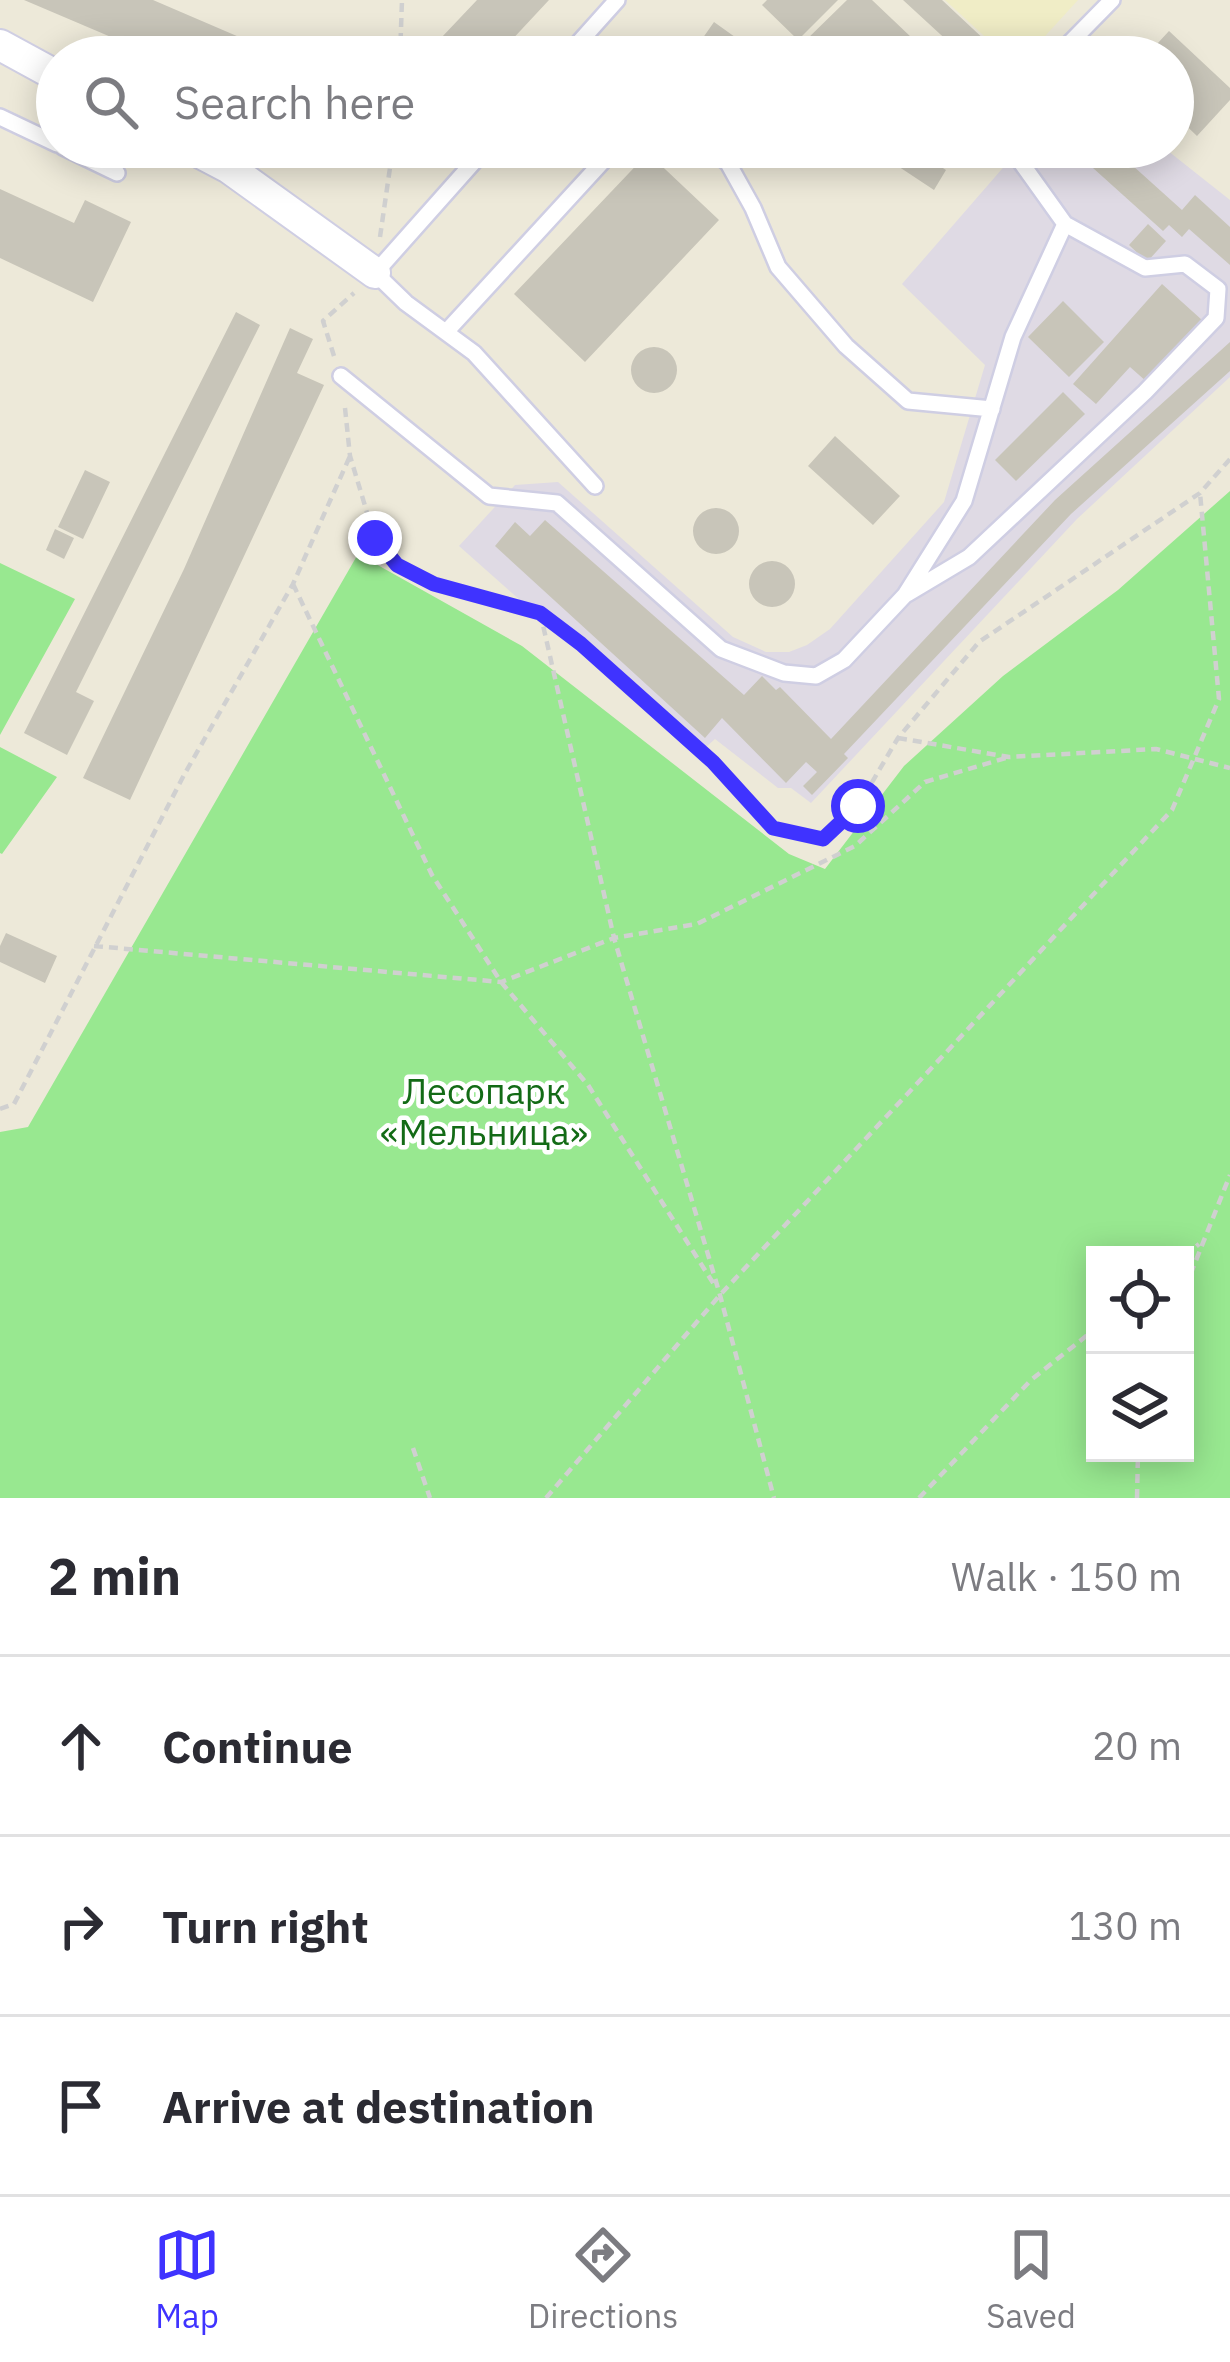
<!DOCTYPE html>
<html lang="en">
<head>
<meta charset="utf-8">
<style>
	body { margin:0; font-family:"IBM Plex Sans",sans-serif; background:#f2f2f3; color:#2b2b33 }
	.controls { position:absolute; right:36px; bottom:36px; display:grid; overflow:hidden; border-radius:0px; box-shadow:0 6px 30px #0003 }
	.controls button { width:108px; height:108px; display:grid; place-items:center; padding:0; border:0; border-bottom:3px solid #e1e1e2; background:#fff; color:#2b2b33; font:60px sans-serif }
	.stop { position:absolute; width:36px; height:36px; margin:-27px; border:9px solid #3f33ff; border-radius:50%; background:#fff }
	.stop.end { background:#3f33ff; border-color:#fff; box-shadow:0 3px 12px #0008 }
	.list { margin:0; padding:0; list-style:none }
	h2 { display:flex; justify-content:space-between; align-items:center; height:156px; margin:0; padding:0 48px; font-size:51px }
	h2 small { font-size:39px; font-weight:400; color:#7c7c81 }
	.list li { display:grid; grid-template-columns:78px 1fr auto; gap:36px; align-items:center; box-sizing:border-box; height:180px; padding:0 48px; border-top:3px solid #e1e1e2 }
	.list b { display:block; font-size:45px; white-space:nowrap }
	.list em { font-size:39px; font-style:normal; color:#7c7c81 }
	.icon { flex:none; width:66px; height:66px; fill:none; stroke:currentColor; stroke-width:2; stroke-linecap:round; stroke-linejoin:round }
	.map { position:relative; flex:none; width:1230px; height:1498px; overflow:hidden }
	.search { position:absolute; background:#fff; box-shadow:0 6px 30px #0003; left:36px; right:36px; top:36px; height:132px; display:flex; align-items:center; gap:30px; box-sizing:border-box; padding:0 42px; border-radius:66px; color:#7c7c81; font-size:45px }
	.sheet { height:696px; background:#fff }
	nav { display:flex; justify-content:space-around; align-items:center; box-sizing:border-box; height:168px; border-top:3px solid #e1e1e2; background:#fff; font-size:33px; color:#7c7c81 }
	nav a { display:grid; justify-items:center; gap:6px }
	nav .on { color:#3f33ff }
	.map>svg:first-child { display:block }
	.industrial { fill:#dfdae4 }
	.education { fill:#f0edc6 }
	.green { fill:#98e890; fill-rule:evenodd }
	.building { fill:#c8c5b9 }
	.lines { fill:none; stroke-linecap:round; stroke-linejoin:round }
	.lane-casing { stroke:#cfcee3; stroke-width:20 }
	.street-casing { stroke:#cfcee3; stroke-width:34 }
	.path { stroke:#d0d0d0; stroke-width:4.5; stroke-dasharray:9 6; stroke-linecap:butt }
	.lane { stroke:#fff; stroke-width:15 }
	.street { stroke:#fff; stroke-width:30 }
	.route { stroke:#3f33ff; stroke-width:15 }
	.labels { text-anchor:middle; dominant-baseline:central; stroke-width:9; stroke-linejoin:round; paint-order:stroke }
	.park-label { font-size:36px; fill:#136b16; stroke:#fff }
</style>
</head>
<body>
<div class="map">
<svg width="1230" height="1498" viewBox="0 0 1230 1498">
	<rect width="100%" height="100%" fill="#ede9d9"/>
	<path class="industrial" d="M1021,147h142l67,53v177l-153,142 -266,284 -20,-15h-13l-63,-49 -19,17 -237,-210 56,-61 43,-3 175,155 33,15h23l18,-7 23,-16 114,-127 41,-137 -83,-81z"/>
	<path class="education" d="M945,0h133l-52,57h-19z"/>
	<path class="green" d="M1230,491v1007h-1230v-366l28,-5 330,-573 164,92 267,208 36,15 79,-103 99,-90 115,-86zM1185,1255v198h-90v-198z
		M0,563l75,36 -75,136z
		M0,747l57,30 -55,77 -2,-1z"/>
	<path class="building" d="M24,0h129l133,57h-128z
		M477,0h72l-53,57h-73z
		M767,0h71l-40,40 -36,-35z
		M847,0h25l60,57h-116l-14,-13z
		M903,0h39l61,57h-38z
		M714,22l49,35h-42l-21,-15z
		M1169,31l61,57v12l-33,36 -24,-23v-56h-28z
		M869,147h41l36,23 -12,20z
		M1076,147h36l70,63 13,-15 35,32v38l-41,-36 -7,8 -13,-12 -6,6 -90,-81z
		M648,153l71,67 -134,142 -71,-68z
		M0,189l74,34 11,-23 46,22 -38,80 -93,-44z
		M1148,224l18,17 -19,21 -18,-17z
		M1162,284l40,36 -55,62 -17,-15 -34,37 -23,-20z
		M1063,301l41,41 -35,35 -41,-40z
		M236,312l24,13 -184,367 18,9 -27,54 -43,-22z
		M290,328l23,11 -16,34 27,12 -194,415 -47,-22 101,-209z
		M1230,342v29l-159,143 -227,240 4,4 -36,37 -9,-9 14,-14 -11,-10 -20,21 -64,-65 -17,20 -210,-192 20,-24 15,14 15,-16 199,175 18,-19 14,14 4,-3 51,52 224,-239z
		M631 370a23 23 0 1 1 46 0a23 23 0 1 1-46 0Z
		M1063,392l22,22 -69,67 -21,-21z
		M835,436l65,60 -27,29 -65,-59z
		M85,470l25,12 -27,57 -25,-12z
		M693 531a23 23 0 1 1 46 0a23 23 0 1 1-46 0Z
		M55,529l19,9 -10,21 -18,-9z
		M749 584a23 23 0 1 1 46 0a23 23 0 1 1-46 0Z
		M6,933l51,23 -12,27 -45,-21v-16z"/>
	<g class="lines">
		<g class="lane-casing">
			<path id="lane" d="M566,57l51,-57
				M1056,57l56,-57
				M0,117l57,27
				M63,147l54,26
				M487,147l-112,126 31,30 68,50 121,133
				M709,147l19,16 25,45 25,59 68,79 62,55 84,8
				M446,332l170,-185
				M341,376l148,120 68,7 164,146 63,24 32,3 28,-16 61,-65 59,-94 49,-164 52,-113 -55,-77
				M907,594l62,-37 176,-165 71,-74 2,-29 -33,-25 -40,4 -80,-44"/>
		</g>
		<g class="street-casing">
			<path id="street" d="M0,45l57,31
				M189,147l40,21 146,105"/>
		</g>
		<path class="path" d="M400,57l2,-57
			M380,237l13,-90
			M334,356l-11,-35 31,-28
			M345,408l5,48 25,83 22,26 37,19 106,28 41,32 132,118 60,66 50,11 35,-33 40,-68 81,-96 221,-149 30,-34
			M293,584l139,291 69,107 87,103 127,201
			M540,612l74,326 106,357 54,203
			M898,738l111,19 147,-8 74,19
			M94,946l407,36 113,-44 83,-14 158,-78 70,-64 84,-25
			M0,1109l14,-5 170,-329 109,-191 57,-128
			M1185,1256l14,-12
			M1185,1288l45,-113
			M413,1448l17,50
			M546,1498l174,-203 452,-485 47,-111 -19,-206
			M919,1498l112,-118 64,-51
			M1137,1498l1,-45"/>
		<use href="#lane" class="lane"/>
		<use href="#street" class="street"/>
	</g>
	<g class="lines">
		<path class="route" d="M375,538l22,27 37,19 106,29 41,31 132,118 60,66 50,11 35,-33"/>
	</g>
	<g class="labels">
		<g class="park-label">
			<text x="484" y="1090">Лесопарк<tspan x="484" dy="41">«Мельница»</tspan></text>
		</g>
	</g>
</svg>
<div class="controls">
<button><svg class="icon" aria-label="locate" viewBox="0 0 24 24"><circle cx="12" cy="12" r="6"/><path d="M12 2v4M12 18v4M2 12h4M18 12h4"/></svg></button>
<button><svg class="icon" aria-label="layers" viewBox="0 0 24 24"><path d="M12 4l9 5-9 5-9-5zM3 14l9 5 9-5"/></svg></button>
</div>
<div class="stop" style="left:858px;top:806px"></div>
<div class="stop end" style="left:375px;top:538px"></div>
<div class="search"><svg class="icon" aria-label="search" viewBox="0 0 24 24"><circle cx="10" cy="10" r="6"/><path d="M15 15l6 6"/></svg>Search here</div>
</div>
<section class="sheet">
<h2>2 min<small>Walk · 150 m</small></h2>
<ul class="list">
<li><svg class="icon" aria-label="ahead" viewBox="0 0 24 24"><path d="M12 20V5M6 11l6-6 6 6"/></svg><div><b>Continue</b></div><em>20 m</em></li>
<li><svg class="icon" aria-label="right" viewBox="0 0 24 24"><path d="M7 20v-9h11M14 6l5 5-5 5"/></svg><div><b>Turn right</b></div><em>130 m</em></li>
<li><svg class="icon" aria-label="arrive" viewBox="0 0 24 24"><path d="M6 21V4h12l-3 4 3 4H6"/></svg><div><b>Arrive at destination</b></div></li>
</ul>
</section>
<nav>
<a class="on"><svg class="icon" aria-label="map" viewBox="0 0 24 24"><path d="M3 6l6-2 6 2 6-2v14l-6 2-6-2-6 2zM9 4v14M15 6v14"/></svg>Map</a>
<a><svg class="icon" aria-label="directions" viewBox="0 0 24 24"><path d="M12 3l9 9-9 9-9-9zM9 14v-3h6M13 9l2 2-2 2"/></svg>Directions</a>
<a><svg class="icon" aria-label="saved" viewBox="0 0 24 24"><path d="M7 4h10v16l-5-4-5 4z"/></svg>Saved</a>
</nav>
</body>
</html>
